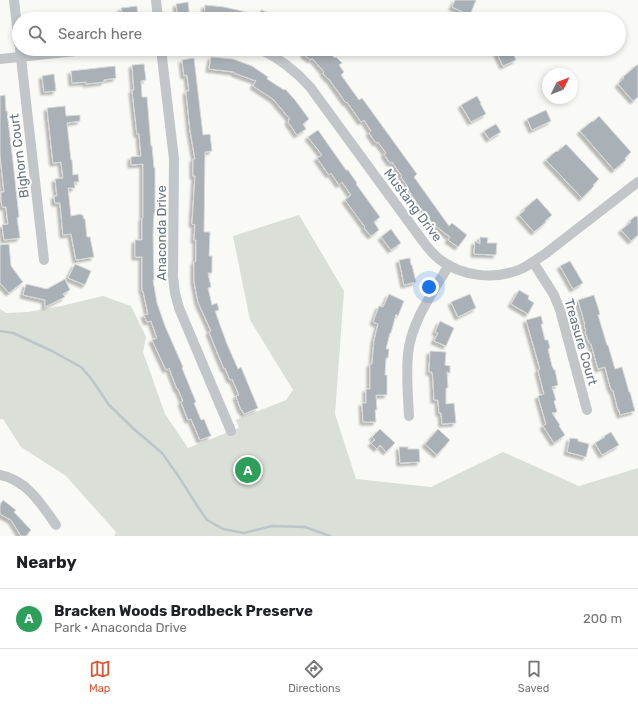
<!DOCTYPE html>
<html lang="en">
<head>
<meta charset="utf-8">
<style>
	body { margin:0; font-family:Rubik,sans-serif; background:#f2f2f2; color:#202124 }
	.compass { position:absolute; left:542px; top:68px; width:36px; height:36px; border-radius:50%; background:#fff; box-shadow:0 2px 6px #0003; rotate:47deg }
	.you { position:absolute; left:429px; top:287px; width:14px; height:14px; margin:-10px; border:3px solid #fff; border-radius:50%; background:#1a73e8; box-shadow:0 0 0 6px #1a73e833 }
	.badge { display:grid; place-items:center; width:26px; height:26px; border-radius:50%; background:#db5734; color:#fff; font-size:13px; font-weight:700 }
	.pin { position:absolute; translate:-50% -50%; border:2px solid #fff; box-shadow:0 1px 4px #0006 }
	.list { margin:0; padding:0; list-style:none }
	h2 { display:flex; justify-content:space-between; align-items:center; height:52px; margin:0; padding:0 16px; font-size:17px }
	h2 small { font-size:13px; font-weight:400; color:#757577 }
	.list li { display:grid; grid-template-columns:26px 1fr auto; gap:12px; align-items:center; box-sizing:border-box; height:60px; padding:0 16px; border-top:1px solid #e0e0e0 }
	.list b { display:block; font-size:15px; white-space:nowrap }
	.list p { margin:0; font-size:13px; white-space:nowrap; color:#757577 }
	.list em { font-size:13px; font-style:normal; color:#757577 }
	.icon { flex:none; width:22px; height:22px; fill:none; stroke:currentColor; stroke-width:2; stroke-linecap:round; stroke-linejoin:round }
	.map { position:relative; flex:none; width:638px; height:536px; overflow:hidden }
	.search { position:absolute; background:#fff; box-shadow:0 2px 6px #0003; left:12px; right:12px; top:12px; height:44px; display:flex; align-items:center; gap:10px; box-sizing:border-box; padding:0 14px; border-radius:22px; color:#757577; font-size:15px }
	.sheet { height:112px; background:#fff }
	nav { display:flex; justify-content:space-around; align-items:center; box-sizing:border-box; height:56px; border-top:1px solid #e0e0e0; background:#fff; font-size:11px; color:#757577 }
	nav a { display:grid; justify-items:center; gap:2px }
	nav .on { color:#db5734 }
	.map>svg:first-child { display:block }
	.green { fill:#dadfd7 }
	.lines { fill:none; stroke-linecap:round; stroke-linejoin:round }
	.stream { stroke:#bcc6ca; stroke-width:2.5 }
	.building { fill:#a9b1b7; stroke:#dadad8; filter:url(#shadow) }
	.minor { stroke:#c2c6c9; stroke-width:10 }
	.labels { text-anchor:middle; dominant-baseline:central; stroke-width:4; stroke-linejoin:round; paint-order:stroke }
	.street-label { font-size:13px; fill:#657580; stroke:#fff }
</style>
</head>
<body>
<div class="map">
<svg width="638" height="536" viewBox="0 0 638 536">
	<defs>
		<filter id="shadow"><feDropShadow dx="-3" dy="3" stdDeviation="1" flood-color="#0004"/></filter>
	</defs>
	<rect width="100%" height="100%" fill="#f9f9f6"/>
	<path class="green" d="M299,215l45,76 -9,123 21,65 75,8 72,-35 76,34 59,-18v68h-524l2,-4 -50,-56 -45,-29 -18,-28h-3v-110l6,4 22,-1 33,-6 42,-10 28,10 15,31 -3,15 22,62 23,34 51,-20 -3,-8 50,-20 7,-10 -43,-70 -17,-84z"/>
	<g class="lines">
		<path class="stream" d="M0,331l13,2 39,18 29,16 9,10 19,28 26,25 27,23 17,24 17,27 11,16 16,9 21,4 28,-7 33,1 25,9"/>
	</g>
	<path class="building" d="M455,0h21l-6,15 -18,-8z
		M188,2l2,17h-12l-2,-15z
		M205,5l19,2 35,8 2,-5 22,8 -63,1 -16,-1z
		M137,6l1,13h-15l-2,-11z
		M300,49h24l11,9 1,-1 6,6 -3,2 5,7 -3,3 18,25 3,-2 55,76 -3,3 35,49 3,-3 15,12 -9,12 -10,-7 2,-3 -17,-13 -16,-21 -10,-15 1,-1 -7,-10 1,-1 -10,-14 -2,1 -6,-9 2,-1 -8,-11 -2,1 -7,-10 2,-2 -7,-11 -3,2 -14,-20 -1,1 -17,-24h-1l-5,-6 1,-1 -12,-14 -1,2 -7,-5 1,-1z
		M495,49h16l5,11 -13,6z
		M211,57l22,2 19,7 16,11 -1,2 17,11 1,-1 10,11 14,19 -6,5 3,5 -9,6 -9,-13 1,-1 -1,-1 2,-1 -17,-20 -20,-13 3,-5 -22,-8v-1l-25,-3z
		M194,58l9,77 7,-1 2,17 -7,1 -1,80h6l-1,24h3v17h-4l3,14 -3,1 4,17 5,-2 2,7 -4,1 12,33 11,25 3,-2 17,41 -14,6 -2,-4h-1l-5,-14 3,-1 -7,-16 -2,1 -5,-12 -1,1 -15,-37 2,-1 -13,-29 -4,-21v-19l2,-1v-21h-2l1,-15 -3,-1 3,-48h-2v-17h2l-5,-29 -4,-39h3l-2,-16 -3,1 -2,-16z
		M144,64l2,16 -5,1 1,16h5l4,49h1l2,22h1v45h-1l-1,21 1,46h-1l4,23 8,23 18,41 -1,1 14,34 -2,1 7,17 3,-1 7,17 -11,4 -9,-21 -3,1 -7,-18 2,-1 -5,-12h-1l-8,-21 -3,2 -14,-30 5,-2 -6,-17 -4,1 -3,-7 4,-1 -5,-23h-1v-34h-7v-17h7v-22h1v-54l-12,1v-8l10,-1 -2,-22h-2l-4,-35 -1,-9h2l-2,-25z
		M638,64v33l-5,4 -15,-17 6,-6 -1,-1z
		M115,66l1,12 -12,2v2l-18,2v-2l-14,1 -1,-12z
		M54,74l2,17 -12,1 -2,-16z
		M5,95l1,16h1l7,60 5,46 -2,1 3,20 -16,2 -2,-15 6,-1 -2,-17h-4l-1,-8v-7h3l-4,-37v-59z
		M477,96l4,7h-1l6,11 -15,8 -10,-17z
		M65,106l1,10 14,-1v6l-13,2 4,37h1l1,15 5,-1 1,8h-5l1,6h-7l3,28 10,-2v1h2l1,4h1l2,18h3l4,20 -18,3 -5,-26 -8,1 -3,-32h-5l-1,-7h3l-2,-17 8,-1 -2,-16 -8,1 -6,-55z
		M546,110l5,11 -19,9 -5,-11z
		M599,116l32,36 -6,6 1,2 -12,10 -34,-39 12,-10 1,1z
		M496,124l5,8 -12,7 -5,-8z
		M318,130l28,40h2l2,3 7,10 -1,1 24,33 -6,5 5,8 -8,6 -7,-8 1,-1 -20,-27 6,-5 -9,-13 -3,3 -8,-12 -2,2 -12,-17 5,-3 -14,-18z
		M566,144l33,35 -6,6 1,1 -12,12 -36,-38 10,-9 1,1z
		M537,198l15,17 -7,6 1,1 -12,10 -15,-17 6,-5 -1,-1z
		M635,216l1,1 2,-1v19l-7,6 -10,-11 10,-8 -1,-1z
		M391,229l10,14 -10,7 -10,-13z
		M480,237l8,1 -1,5h10l-1,12 -22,-1 1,-13 5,3z
		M9,244l2,22 12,16 -14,11 -9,-10v-38z
		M410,258l1,7h1l4,17 -12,3 -5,-25z
		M570,261l13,22 -10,6 -13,-23z
		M75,264l16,7 -6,14 -17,-7z
		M65,279l5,11 -7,4 2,3 -20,10v-7l-22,-5 3,-11 21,5z
		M519,290l10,6 -1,3 6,4 -6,11 -17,-10z
		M389,294l15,7 -6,15 -2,-2 -5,19h-1l-4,16h3l-1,9h-2l-1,17h2v20h-11l1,15h-2l1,12h-13l-1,-19h4v-14h4v-25h2l2,-23 4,-17 -5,-2 6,-16 4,1z
		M470,294l6,14 -18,9 -7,-15z
		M594,295l6,19 -2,1 9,30h1l7,24 7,-2 7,25h1l5,19 -15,4 -1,-5h-1l-5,-20 -1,1 -2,-5 -5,-19 -7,2 -7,-25h-1l-2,-4 -3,-8 1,-1 -2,-6h1l-7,-25z
		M541,316l2,8h-2l4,16h3l2,8 -2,1 4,17 2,4h1l3,15 -6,2 4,13 -2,1 3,11 -5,1 8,12 -1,1 6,9 -11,8 -11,-17 3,-2 -8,-28 6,-2 -6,-24 2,-1 -14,-49z
		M440,321l14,7 -8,18 -12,-5 4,-8 -3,-1z
		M430,351l16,1 -1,13 5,1v7l-3,-1 1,16h-2v16l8,-1 2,20 -14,1 -1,-11h-2l-1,-13h-4l-1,-21 -1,-7h-3z
		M380,429l15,14 -9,9 -6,-7 -3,4 -6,-6 4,-3 -3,-3z
		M438,429l12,11 -13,15 -12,-11z
		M611,432l8,13 -17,10 -7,-12 10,-6 -1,-1z
		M570,438l8,1v2l11,3 -3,13 -19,-5z
		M399,447h9v2h11l1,13 -20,1z
		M3,500l13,10 -2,2 17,18 -5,6h-5l-10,-16 -11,-6v-9z"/>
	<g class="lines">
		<path class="minor" d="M14,0l5,44
			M156,0l2,19
			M20,49l24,211
			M161,49l13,110 -1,118 2,16 4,15 52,123
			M260,49c21,10 35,21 50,38l112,153c5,7 10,13 17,19 23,18 56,21 82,10 9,-4 16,-10 24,-15l93,-72
			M0,59l95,-10
			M533,262l21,33 6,15 27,100
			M409,416c-1,-20 -3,-41 -1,-62 3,-32 25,-62 41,-89
			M0,475c27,5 42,30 56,50"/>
	</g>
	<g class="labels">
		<g class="street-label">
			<text transform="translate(19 156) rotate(-97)">Bighorn Court</text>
			<text transform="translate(413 205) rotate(53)">Mustang Drive</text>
			<text transform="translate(161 233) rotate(-90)">Anaconda Drive</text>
			<text transform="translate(581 342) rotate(74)">Treasure Court</text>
		</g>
	</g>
</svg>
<svg class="compass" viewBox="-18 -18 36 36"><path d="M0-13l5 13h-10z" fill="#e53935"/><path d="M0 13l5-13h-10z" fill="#757577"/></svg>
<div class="you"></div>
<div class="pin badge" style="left:248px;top:470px;background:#2e9e5b">A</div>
<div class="search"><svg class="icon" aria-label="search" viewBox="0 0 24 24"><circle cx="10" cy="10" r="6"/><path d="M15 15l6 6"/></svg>Search here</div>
</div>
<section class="sheet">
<h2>Nearby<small></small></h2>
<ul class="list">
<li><span class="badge" style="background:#2e9e5b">A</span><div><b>Bracken Woods Brodbeck Preserve</b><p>Park · Anaconda Drive</p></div><em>200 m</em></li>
</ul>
</section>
<nav>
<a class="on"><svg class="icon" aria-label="map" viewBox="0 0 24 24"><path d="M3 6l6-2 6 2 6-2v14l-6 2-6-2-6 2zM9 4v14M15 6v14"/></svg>Map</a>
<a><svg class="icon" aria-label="directions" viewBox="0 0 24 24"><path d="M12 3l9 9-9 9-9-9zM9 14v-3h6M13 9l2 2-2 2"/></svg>Directions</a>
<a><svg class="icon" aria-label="saved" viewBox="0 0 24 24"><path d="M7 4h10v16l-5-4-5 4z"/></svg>Saved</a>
</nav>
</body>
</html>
